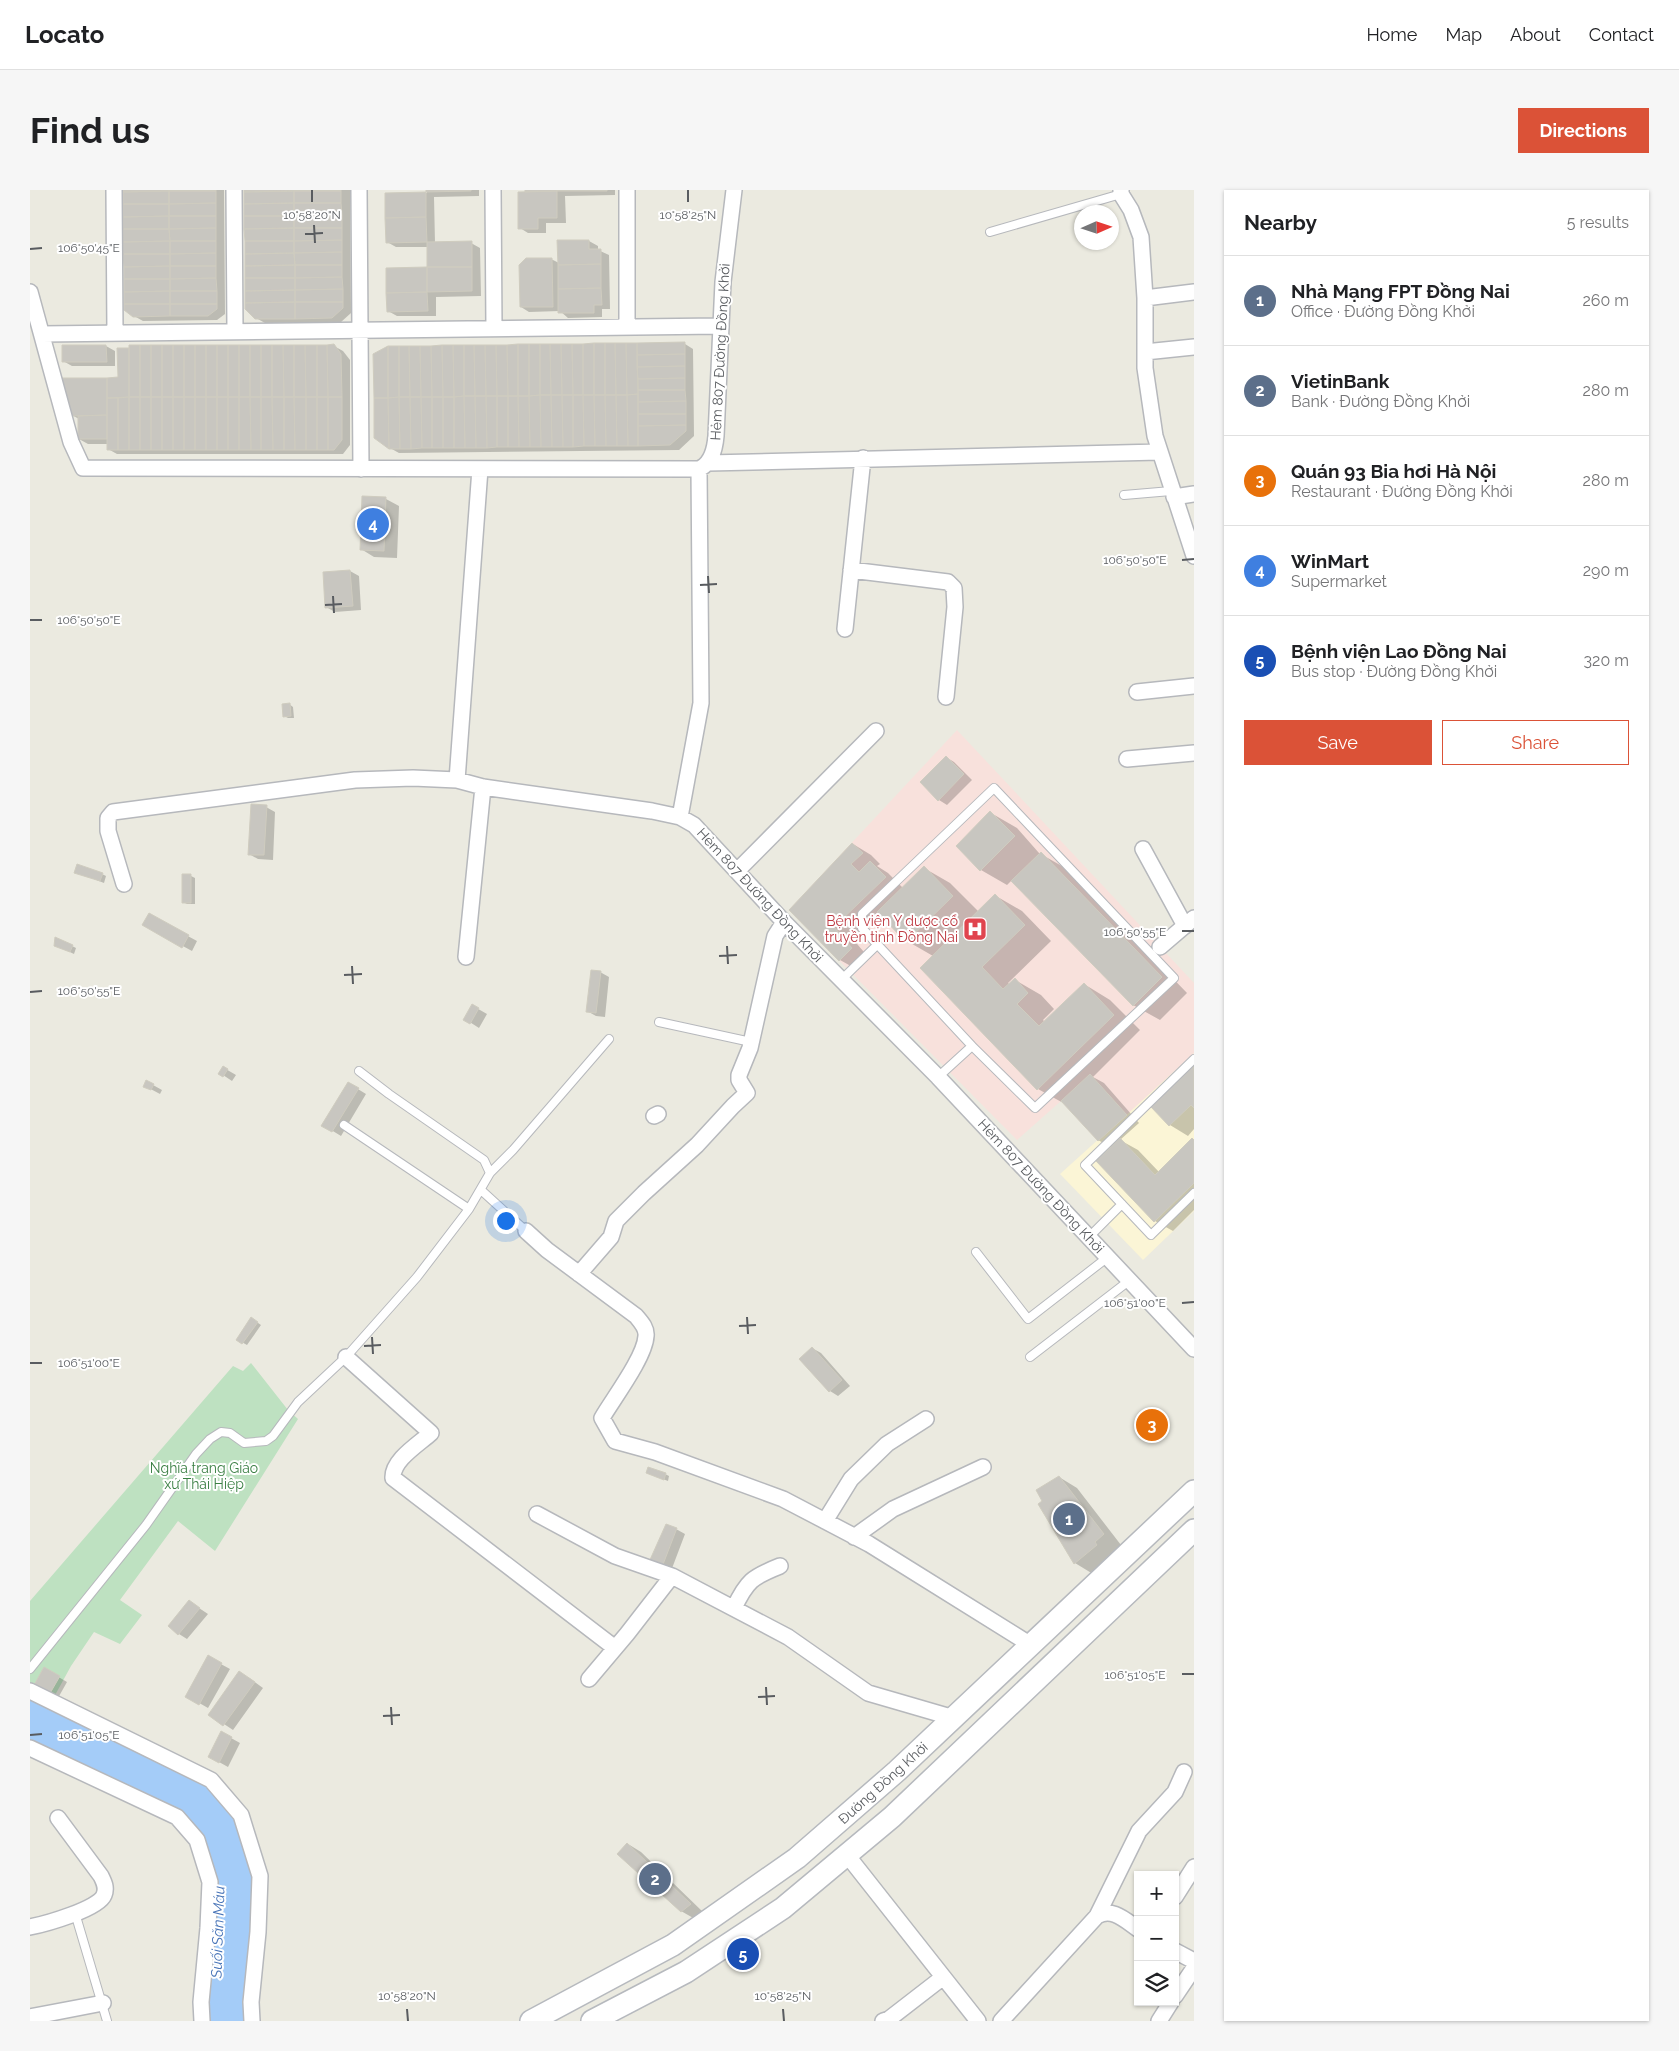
<!DOCTYPE html>
<html lang="en">
<head>
<meta charset="utf-8">
<style>
	body { margin:0; font-family:Raleway,sans-serif; background:#f6f6f6; color:#202124 }
	.controls { position:absolute; right:15px; bottom:15px; display:grid; overflow:hidden; border-radius:0px; box-shadow:0 1px 4px #0004 }
	.controls button { width:45px; height:45px; display:grid; place-items:center; padding:0; border:0; border-bottom:1px solid #e0e0e0; background:#fff; color:#202124; font:25px sans-serif }
	.compass { position:absolute; left:1044px; top:15px; width:45px; height:45px; border-radius:50%; background:#fff; box-shadow:0 1px 4px #0004; rotate:87deg }
	.you { position:absolute; left:475px; top:1030px; width:18px; height:18px; margin:-12px; border:4px solid #fff; border-radius:50%; background:#1a73e8; box-shadow:0 0 0 8px #1a73e833 }
	.badge { display:grid; place-items:center; width:32px; height:32px; border-radius:50%; background:#db5237; color:#fff; font-size:16px; font-weight:700 }
	.pin { position:absolute; translate:-50% -50%; border:2px solid #fff; box-shadow:0 1px 5px #0006 }
	.list { margin:0; padding:0; list-style:none }
	h2 { display:flex; justify-content:space-between; align-items:center; height:65px; margin:0; padding:0 20px; font-size:21px }
	h2 small { font-size:16px; font-weight:400; color:#757577 }
	.list li { display:grid; grid-template-columns:32px 1fr auto; gap:15px; align-items:center; box-sizing:border-box; height:90px; padding:0 20px; border-top:1px solid #e0e0e0 }
	.list b { display:block; font-size:19px; white-space:nowrap }
	.list p { margin:0; font-size:16px; white-space:nowrap; color:#757577 }
	.list em { font-size:16px; font-style:normal; color:#757577 }
	.actions { display:flex; gap:10px; padding:15px 20px }
	.actions a { flex:1; padding:11px 0; border:1px solid #db5237; border-radius:0px; text-align:center; font-size:18px; color:#db5237 }
	.actions .main { background:#db5237; color:#fff }
	.icon { flex:none; width:28px; height:28px; fill:none; stroke:currentColor; stroke-width:2; stroke-linecap:round; stroke-linejoin:round }
	.map { position:relative; flex:none; width:1164px; height:1831px; overflow:hidden; border-radius:0px }
	header { display:flex; align-items:center; gap:30px; box-sizing:border-box; height:70px; padding:0 25px; background:#fff; border-bottom:1px solid #e0e0e0 }
	header strong { font-size:24px }
	nav { display:flex; gap:28px; margin-inline-start:auto; font-size:18px }
	.intro { display:flex; align-items:center; justify-content:space-between; box-sizing:border-box; height:120px; padding:0 30px }
	h1 { margin:0; font-size:35px }
	.button { padding:12px 22px; border-radius:0px; background:#db5237; color:#fff; font-size:18px; font-weight:700 }
	main { display:flex; gap:30px; padding:0 30px }
	aside { flex:1; background:#fff; border-radius:0px; box-shadow:0 1px 4px #0004 }
	.map>svg:first-child { display:block }
	.commercial { fill:#fbf5d6 }
	.medical { fill:#f8e1dc }
	.green { fill:#bee1c1 }
	.water { fill:#a4ccf8 }
	.shadow { fill:#0003 }
	.building { fill:#c8c6c0; stroke:#cfccbf }
	.lines { fill:none; stroke-linecap:round; stroke-linejoin:round }
	.lane-casing { stroke:#b6b8bc; stroke-width:10 }
	.street-casing { stroke:#b6b8bc; stroke-width:18 }
	.secondary-casing { stroke:#b6b9be; stroke-width:24 }
	.lane { stroke:#fff; stroke-width:8 }
	.street { stroke:#fff; stroke-width:15 }
	.secondary { stroke:#fff; stroke-width:21 }
	.ticks { fill:none; stroke:#595c60; stroke-width:2 }
	.labels { text-anchor:middle; dominant-baseline:central; stroke-width:4; stroke-linejoin:round; paint-order:stroke }
	.street-label { font-size:14px; fill:#595c60; stroke:#fff }
	.health-label { font-size:14px; fill:#be3a42; stroke:#fff; text-anchor:end }
	.park-label { font-size:14px; fill:#3a7f43; stroke:#fff }
	.water-label { font-size:15px; font-style:italic; fill:#4975b8; stroke:#fff }
	.ticks-label { font-size:12px; text-anchor:middle; fill:#595c60; stroke:#fff; stroke-width:4; stroke-linejoin:round; paint-order:stroke }
</style>
</head>
<body>
<header>
<strong>Locato</strong>
<nav><a>Home</a><a>Map</a><a>About</a><a>Contact</a></nav>
</header>
<div class="intro"><h1>Find us</h1><a class="button">Directions</a></div>
<main>
<div class="map">
<svg width="1164" height="1831" viewBox="0 0 1164 1831">
	<rect width="100%" height="100%" fill="#ebeae0"/>
	<path class="commercial" d="M1164,863v158l-51,49 -83,-86z"/>
	<path class="medical" d="M927,540l237,253v70l-96,88 -37,-40 -44,39 -228,-230z"/>
	<path class="green" d="M221,1173l37,47 10,9 -83,132 -37,-30 -58,79 22,15 -22,29 -26,-12 -23,34 -17,31 -24,-12v-84l203,-235 10,5z"/>
	<path class="water" d="M0,1508l177,87 29,32 18,58 -7,146h-39l-6,-184 -172,-96z"/>
	<path class="shadow" d="M94,0h100l1,124 -8,6 -74,1 -9,-5z
		M215,0h105l1,123 -10,9 -76,1 -9,-5z
		M397,0h52v6l-45,1 1,46h36l9,5 1,48 -45,1v19h-39l-9,-5 40,-43v-21h-32l-9,-5 -1,-48 41,-1z
		M497,0h88v5l-50,1 1,27h-20v10h-18l-8,-5z
		M529,51h30l9,5v4l11,5 1,54h-8v8l-34,1 -8,-7 -31,1 -8,-5 30,-48 8,4z
		M655,154l8,5 1,87 -15,14 -280,3 -9,-5z
		M33,156h43l9,5v15h-43l-9,-5z
		M304,156l9,5 7,9v85l-7,9h-226l-9,-5v-5h-20l-9,-5v-20l-7,-4 47,-37z
		M356,309l13,7 -2,52 -23,-1 -13,-8z
		M320,381l9,5 2,34 -26,2 -9,-5z
		M259,514l4,3 1,11h-6l-4,-2z
		M916,567l8,5 18,18 -25,25 -8,-5z
		M236,617l9,5 -2,48 -15,-1 -9,-5z
		M961,623l26,15 22,25 28,16 120,124 -27,27 -27,-15 -121,-125 -5,5 -26,-15z
		M823,654l18,11 9,9 -3,2 11,7 15,15 21,-20 26,15 29,29 17,-16 26,15 29,30 -43,42 2,2 5,-5 26,15 13,14 -11,11 2,2 39,-38 26,16 30,30 -47,47 11,6 35,40 -19,17 18,10 21,22 35,-31v69l-21,21 -18,-10 -43,-73 -14,-8 -33,-36 -27,-15 -105,-133 -26,-15 -29,-29 -26,26 17,20 -11,12 -18,-10 -49,-50z
		M46,682l26,2 4,2 -2,7z
		M153,686h8l4,2v26h-8l-4,-2z
		M119,725l48,26 -5,10 -48,-26z
		M42,756l4,2 -2,6 -15,-7z
		M570,782l9,5 -4,40 -9,-1 -9,-5z
		M443,816l14,8 -8,14 -14,-9z
		M1164,876v63l-6,7 -18,-11 -18,-18z
		M194,878l12,7 -4,6 -12,-8z
		M318,893l18,11 -25,42 -18,-11z
		M123,895l9,5 -2,4 -15,-8z
		M222,1129l9,6 -14,20 -9,-5z
		M782,1158l9,5 29,33 -12,10 -8,-5z
		M617,1283l18,1 4,2 -1,5z
		M1029,1287l18,11 44,57 -8,7 2,4 -22,18 -18,-11 -36,-59 5,-3z
		M646,1339l9,5 -14,37 -11,-4z
		M160,1412l18,12 -21,25 -8,-5z
		M178,1467l22,12 -22,39 -21,-12z
		M15,1479l22,13 -9,16 -15,-7z
		M218,1487l15,11 -30,42 -24,-16z
		M201,1548l9,5 -12,24 -18,-10z
		M598,1654l13,8 62,60 -8,7 -14,-8z"/>
	<path class="building" d="M93,0h46v1l-46,1z
		M139,0h47v1h-47z
		M214,0h50v1l-50,1z
		M264,0h47v1h-47z
		M396,0h45v1l-45,1z
		M495,0h32v1l-32,1z
		M527,0h50v1h-50z
		M139,1h47v12l-47,1z
		M139,1v13h-46v-12z
		M264,1h47v12h-47z
		M264,1v12l-50,1v-12z
		M527,1v27h-19v11h-20v-37z
		M396,2v25l-41,1v-25z
		M186,13v13h-47v-12z
		M264,13h47l1,12 -48,1z
		M264,13v13h-50v-12z
		M93,14h46v12l-46,1z
		M312,25v13h-48v-12z
		M139,26h47v12l-47,1z
		M139,26v13h-46v-12z
		M214,26h50v12l-50,1z
		M396,27l1,25 -41,1 -1,-25z
		M186,38v13h-46l-1,-12z
		M264,38h48v12l-48,1z
		M264,38v13h-49l-1,-12z
		M93,39h46l1,12 -47,1z
		M312,50v12l-48,1v-12z
		M527,50h32v9h12v15l-43,1z
		M140,51h46v12l-46,1z
		M140,51v13h-47v-12z
		M215,51h49v12l-49,1z
		M442,51v26h-45v-25z
		M312,62v13h-47l-1,-12z
		M186,63v13h-46v-12z
		M264,63l1,12 -50,1v-12z
		M93,64h47v12l-46,1z
		M496,68h26l1,49h-33l-1,-42z
		M571,74v24l-43,1v-24z
		M265,75h47v12l-47,1z
		M265,75v13h-50v-12z
		M140,76h46v12l-46,1z
		M140,76v13h-46v-12z
		M397,77v25l-41,1v-25z
		M397,77h45v24l-45,1z
		M312,87l1,12 -48,1v-12z
		M186,88l1,13h-47v-12z
		M215,88h50v12l-50,1z
		M94,89h46v12l-46,1z
		M571,98l1,17h-8v8h-36v-24z
		M313,99v13h-48v-12z
		M265,100v12l-50,1v-12z
		M140,101h47v13h-47z
		M140,101v13h-46v-12z
		M397,102l1,19 -41,1 -1,-19z
		M265,112v17h-40l-10,-10v-6z
		M265,112h48v6l-11,10 -37,1z
		M94,114h46v12l-37,1 -9,-7z
		M140,114h47v5l-9,7h-38z
		M655,152v12l-48,1v-12z
		M564,153v52h-11v-51z
		M564,153h11v52h-11z
		M575,153h10l1,52h-11z
		M585,153h11l1,52h-11z
		M596,153h11l1,51 -11,1z
		M304,154l7,10 1,43h-14l-1,-52z
		M488,154v52h-10l-1,-51z
		M488,154h11v52h-11z
		M499,154h11v51l-11,1z
		M510,154h10l1,51h-11z
		M520,154h11l1,51h-11z
		M531,154h11l1,51h-11z
		M542,154h11v51h-10z
		M32,155h44l1,17h-45z
		M99,155h11v52h-11z
		M110,155h11v52h-11z
		M121,155h11v52h-11z
		M132,155h11v52h-11z
		M143,155h11v52h-11z
		M154,155h11v52h-11z
		M165,155h11v52h-11z
		M176,155h11v52h-11z
		M187,155h11v52h-11z
		M198,155h11v52h-11z
		M209,155h11v52h-11z
		M220,155h11v52h-11z
		M231,155h11v52h-11z
		M242,155h11l1,52h-12z
		M253,155h11v52h-10z
		M264,155h11l1,52h-12z
		M275,155h12v52h-11z
		M287,155h10l1,52h-11z
		M412,155l1,52h-11l-1,-51z
		M412,155h11l1,52h-11z
		M423,155h11v51l-10,1z
		M434,155h10l1,51h-11z
		M444,155h11l1,51h-11z
		M455,155h11l1,51h-11z
		M466,155h11l1,51h-11z
		M358,156v52h-14l-1,-44z
		M358,156h11v51l-11,1z
		M369,156h10l1,51h-11z
		M379,156h11l1,51h-11z
		M390,156h11l1,51h-11z
		M87,158h12v49l-22,1v-20l11,-1z
		M655,164v12l-48,1v-12z
		M655,176v12l-47,1 -1,-12z
		M32,188h45v37l-36,1z
		M655,188v12h-47v-11z
		M608,200h47l1,11 -48,1z
		M608,204v52h-10l-1,-51z
		M510,205h11l1,52h-11z
		M510,205l1,52h-11l-1,-51z
		M521,205h11l1,52h-11z
		M532,205h11v52h-10z
		M543,205h10l1,51 -11,1z
		M553,205h11l1,51h-11z
		M564,205h11l1,51h-11z
		M575,205h11l1,51h-11z
		M586,205h11l1,51h-11z
		M434,206h11l1,52h-11z
		M434,206l1,52h-11v-51z
		M445,206h11l1,52h-11z
		M456,206h11v51l-10,1z
		M467,206h11v51h-11z
		M478,206h10l1,51h-11z
		M488,206h11l1,51h-11z
		M99,207h11v53h-11z
		M99,207v53h-11v-52z
		M110,207h11v53h-11z
		M121,207h11v53h-11z
		M132,207h11v53h-11z
		M143,207h11v53h-11z
		M154,207h11v53h-11z
		M165,207h11v53h-11z
		M176,207h11v53h-11z
		M187,207h11v53h-11z
		M198,207h11v53h-11z
		M209,207h11l1,53h-12z
		M220,207h11v53h-10z
		M231,207h11l1,53h-12z
		M242,207h12v53h-11z
		M254,207h10l1,53h-11z
		M264,207h12v53h-11z
		M276,207h11v53h-11z
		M287,207h11v53h-11z
		M298,207h14v43l-8,10h-6z
		M369,207l1,52h-11l-1,-51z
		M369,207h11l1,52h-11z
		M380,207h11l1,51 -11,1z
		M391,207h11v51h-10z
		M402,207h11v51h-11z
		M413,207h11v51h-11z
		M77,208h11v52h-11z
		M344,208h14l1,51 -15,-11z
		M656,211v13h-48v-12z
		M608,224h48v11l-48,1z
		M77,225v24h-29v-23z
		M656,235v6l-16,14 -32,1v-20z
		M332,306l24,1 -2,54 -24,-1z
		M320,380l3,36 -28,2 -2,-36z
		M260,513l1,13 -8,1 -1,-13z
		M916,566l18,18 -26,27 -18,-19z
		M221,614l16,1 -3,50h-16z
		M960,621l25,25 -35,35 -24,-25z
		M822,653l11,10 -12,11 8,8 11,-11 16,16 -52,50 18,21 -13,13 -50,-51z
		M1011,662l121,125 -29,29 -122,-125z
		M47,674l26,9 -3,8 -26,-8z
		M894,676l29,30 -47,46 -29,-30z
		M152,684h9v29h-9z
		M965,704l30,31 -43,42 21,22 12,-11 13,15 -11,11 22,22 45,-43 30,32 -77,75 -117,-122z
		M119,723l40,22 -7,13 -40,-23z
		M25,747l18,8 -3,7 -16,-6z
		M561,780l10,1 -5,42 -10,-1z
		M442,814l7,4 -9,16 -7,-4z
		M1164,874v44l-3,-3 -22,21 -18,-19z
		M193,876l5,3 -5,8 -5,-3z
		M1060,884l37,41 -29,26 -37,-40z
		M116,890l8,4 -3,6 -8,-3z
		M318,892l11,6 -27,44 -11,-6z
		M1090,948l35,37 37,-37 2,2v43l-40,39 -58,-61z
		M221,1127l7,5 -16,22 -6,-4z
		M782,1157l30,33 -13,12 -30,-33z
		M618,1277l18,6 -2,7 -18,-7z
		M1029,1286l45,58 -9,8 2,3 -23,19 -36,-60 4,-3 -6,-11z
		M636,1334l11,4 -15,39 -13,-5z
		M159,1410l11,8 -22,27 -10,-9z
		M178,1465l14,8 -23,42 -14,-8z
		M14,1477l16,9 -11,19 -16,-8z
		M209,1481l16,11 -32,44 -15,-11z
		M191,1541l11,6 -13,26 -11,-6z
		M597,1653l64,61 -10,8 -64,-58z"/>
	<g class="lines">
		<g class="lane-casing">
			<path id="lane" d="M960,42l131,-38
				M1094,305l47,-4
				M964,598l180,190 -139,130 -63,-62 -110,-118v-14z
				M811,790l36,-35
				M629,832l92,20
				M1164,869l-109,106 66,70 43,-42
				M329,881l30,23 95,66 6,13
				M908,887l34,-31
				M314,935l125,84
				M451,1000l45,41
				M1059,1047l33,-33
				M946,1062l52,67 80,-62
				M1000,1167l100,-77
				M0,1479l116,-144 50,-71 14,-15 11,-7 9,1 14,10 22,-2 7,-5 25,-34 48,-45 71,-80 52,-68 21,-36 23,-23 96,-111
				M45,1723l32,108"/>
		</g>
		<g class="street-casing">
			<path id="street" d="M84,0l1,143
				M204,0l1,141
				M329,0l2,279
				M463,0l1,138
				M597,0v137
				M1091,0v4l10,16 10,27 4,61v70l10,68 39,120
				M0,102l41,150 12,26 616,1
				M1115,108l49,-6
				M12,144l678,-8
				M1115,162l49,-5
				M678,273l451,-11
				M671,278c11,-6 14,-20 15,-32l7,-154 11,-92
				M669,279l2,234 -21,114 14,8 90,97 154,155 256,272
				M1144,307l20,-3
				M821,380l97,12 6,6 1,19 -9,90
				M815,439l18,-171
				M1107,502l57,-6
				M1097,569l67,-6
				M427,590l23,-311
				M1113,659l42,77
				M707,681l139,-140
				M94,694l-16,-53v-13l5,-6 242,-32 58,-2 44,2 26,7 169,24 28,6
				M1130,757l34,-29
				M436,767l17,-170
				M624,926l4,-2
				M496,1041l21,19 89,66c5,6 11,12 10,20 -1,21 -33,63 -44,82l13,23 40,11 128,47 86,45 162,101
				M549,1084l32,-37 5,-16 28,-28 53,-48 36,-39 14,-13 -8,-13v-5l11,-27 25,-112 9,-14
				M316,1167l85,76c-12,11 -39,27 -38,45l222,170
				M507,1324l78,42 57,20 116,61 80,56 86,25
				M795,1331l26,-42 36,-35 39,-25
				M824,1347l39,-28 90,-42
				M704,1418c13,-27 18,-31 46,-42
				M559,1489l38,-45 45,-58
				M0,1501l181,89 30,35 19,61 -2,56 -7,70 1,19
				M0,1558l147,69 20,23 13,42 -2,46 -7,74 1,19
				M817,1665l131,166
				M1145,1707l19,-30
				M1067,1726l42,-85 36,-39 9,-20
				M0,1737c15,-3 69,-18 74,-32 3,-7 0,-13 -3,-19l-43,-58
				M1145,1761l19,10
				M1145,1806l19,-28
				M0,1827l73,-14
				M853,1831l6,-2 53,-41
				M971,1831l96,-105c15,-9 28,4 41,13
				M1129,1831l12,-19"/>
		</g>
		<g class="secondary-casing">
			<path id="secondary" d="M501,1831l142,-76 124,-87 100,-87 297,-280
				M562,1831l94,-49 97,-64 109,-91 302,-287"/>
		</g>
		<use href="#lane" class="lane"/>
		<use href="#street" class="street"/>
		<use href="#secondary" class="secondary"/>
	</g>
	<path class="ticks" d="M282,0v12M658,0v12M284,35l1,18M275,44l18,-1M0,59l12,-1M1152,370l12,-1M678,386l1,17M670,395l17,-1M303,406l1,17M295,415l17,-1M0,430h12M1152,741h12M697,756l1,18M689,766l18,-1M322,776l1,18M314,785l18,-1M0,802l12,-1M1152,1113l12,-1M717,1127l1,17M709,1136l17,-1M342,1147l1,17M334,1156l17,-1M0,1173h12M1152,1484h12M736,1497l1,18M728,1507l17,-1M361,1517l1,18M353,1526l17,-1M0,1545l12,-1M377,1819l1,12M753,1819l1,12"/>
	<defs>
		<g id="hospital-square" transform="scale(1.25)"><rect x="-9" y="-9" width="18" height="18" rx="4" fill="#e0444e" stroke="#fff"/><path d="M-5-5h3v3.5h4V-5h3V5h-3V1.5h-4V5h-3Z" fill="#fff"/></g>
	</defs>
	<g fill-rule="evenodd">
		<use href="#hospital-square" x="945" y="739"/>
	</g>
	<g class="labels">
		<g class="street-label">
			<text transform="translate(690 162) rotate(-87)">Hẻm 807 Đường Đồng Khởi</text>
			<text transform="translate(730 705) rotate(47)">Hẻm 807 Đường Đồng Khởi</text>
			<text transform="translate(1011 996) rotate(47)">Hẻm 807 Đường Đồng Khởi</text>
			<text transform="translate(853 1593) rotate(-42)">Đường Đồng Khởi</text>
		</g>
		<g class="health-label">
			<text x="928" y="731">Bệnh viện Y dược cổ<tspan x="928" dy="16">truyền tỉnh Đồng Nai</tspan></text>
		</g>
		<g class="park-label">
			<text x="174" y="1278">Nghĩa trang Giáo<tspan x="174" dy="16">xứ Thái Hiệp</tspan></text>
		</g>
		<g class="water-label">
			<text transform="translate(188 1742) rotate(-88)">Suối Săn Máu</text>
		</g>
	</g>
	<g class="ticks-label">
		<text x="282" y="29">10°58'20"N</text>
		<text x="658" y="29">10°58'25"N</text>
		<text x="59" y="62">106°50'45"E</text>
		<text x="1105" y="374">106°50'50"E</text>
		<text x="59" y="434">106°50'50"E</text>
		<text x="1105" y="746">106°50'55"E</text>
		<text x="59" y="805">106°50'55"E</text>
		<text x="1105" y="1117">106°51'00"E</text>
		<text x="59" y="1177">106°51'00"E</text>
		<text x="1105" y="1489">106°51'05"E</text>
		<text x="59" y="1549">106°51'05"E</text>
		<text x="377" y="1810">10°58'20"N</text>
		<text x="753" y="1810">10°58'25"N</text>
	</g>
</svg>
<div class="controls">
<button>+</button>
<button>−</button>
<button><svg class="icon" aria-label="layers" viewBox="0 0 24 24"><path d="M12 4l9 5-9 5-9-5zM3 14l9 5 9-5"/></svg></button>
</div>
<svg class="compass" viewBox="-18 -18 36 36"><path d="M0-13l5 13h-10z" fill="#e53935"/><path d="M0 13l5-13h-10z" fill="#757577"/></svg>
<div class="you"></div>
<div class="pin badge" style="left:1039px;top:1329px;background:#5c6f8a">1</div>
<div class="pin badge" style="left:625px;top:1689px;background:#5c6f8a">2</div>
<div class="pin badge" style="left:1122px;top:1235px;background:#e8710a">3</div>
<div class="pin badge" style="left:343px;top:334px;background:#3f7fe0">4</div>
<div class="pin badge" style="left:713px;top:1764px;background:#1a4fb4">5</div>
</div>
<aside>
<h2>Nearby<small>5 results</small></h2>
<ul class="list">
<li><span class="badge" style="background:#5c6f8a">1</span><div><b>Nhà Mạng FPT Đồng Nai</b><p>Office · Đường Đồng Khởi</p></div><em>260 m</em></li>
<li><span class="badge" style="background:#5c6f8a">2</span><div><b>VietinBank</b><p>Bank · Đường Đồng Khởi</p></div><em>280 m</em></li>
<li><span class="badge" style="background:#e8710a">3</span><div><b>Quán 93 Bia hơi Hà Nội</b><p>Restaurant · Đường Đồng Khởi</p></div><em>280 m</em></li>
<li><span class="badge" style="background:#3f7fe0">4</span><div><b>WinMart</b><p>Supermarket</p></div><em>290 m</em></li>
<li><span class="badge" style="background:#1a4fb4">5</span><div><b>Bệnh viện Lao Đồng Nai</b><p>Bus stop · Đường Đồng Khởi</p></div><em>320 m</em></li>
</ul>
<div class="actions"><a class="main">Save</a><a>Share</a></div>
</aside>
</main>
</body>
</html>
